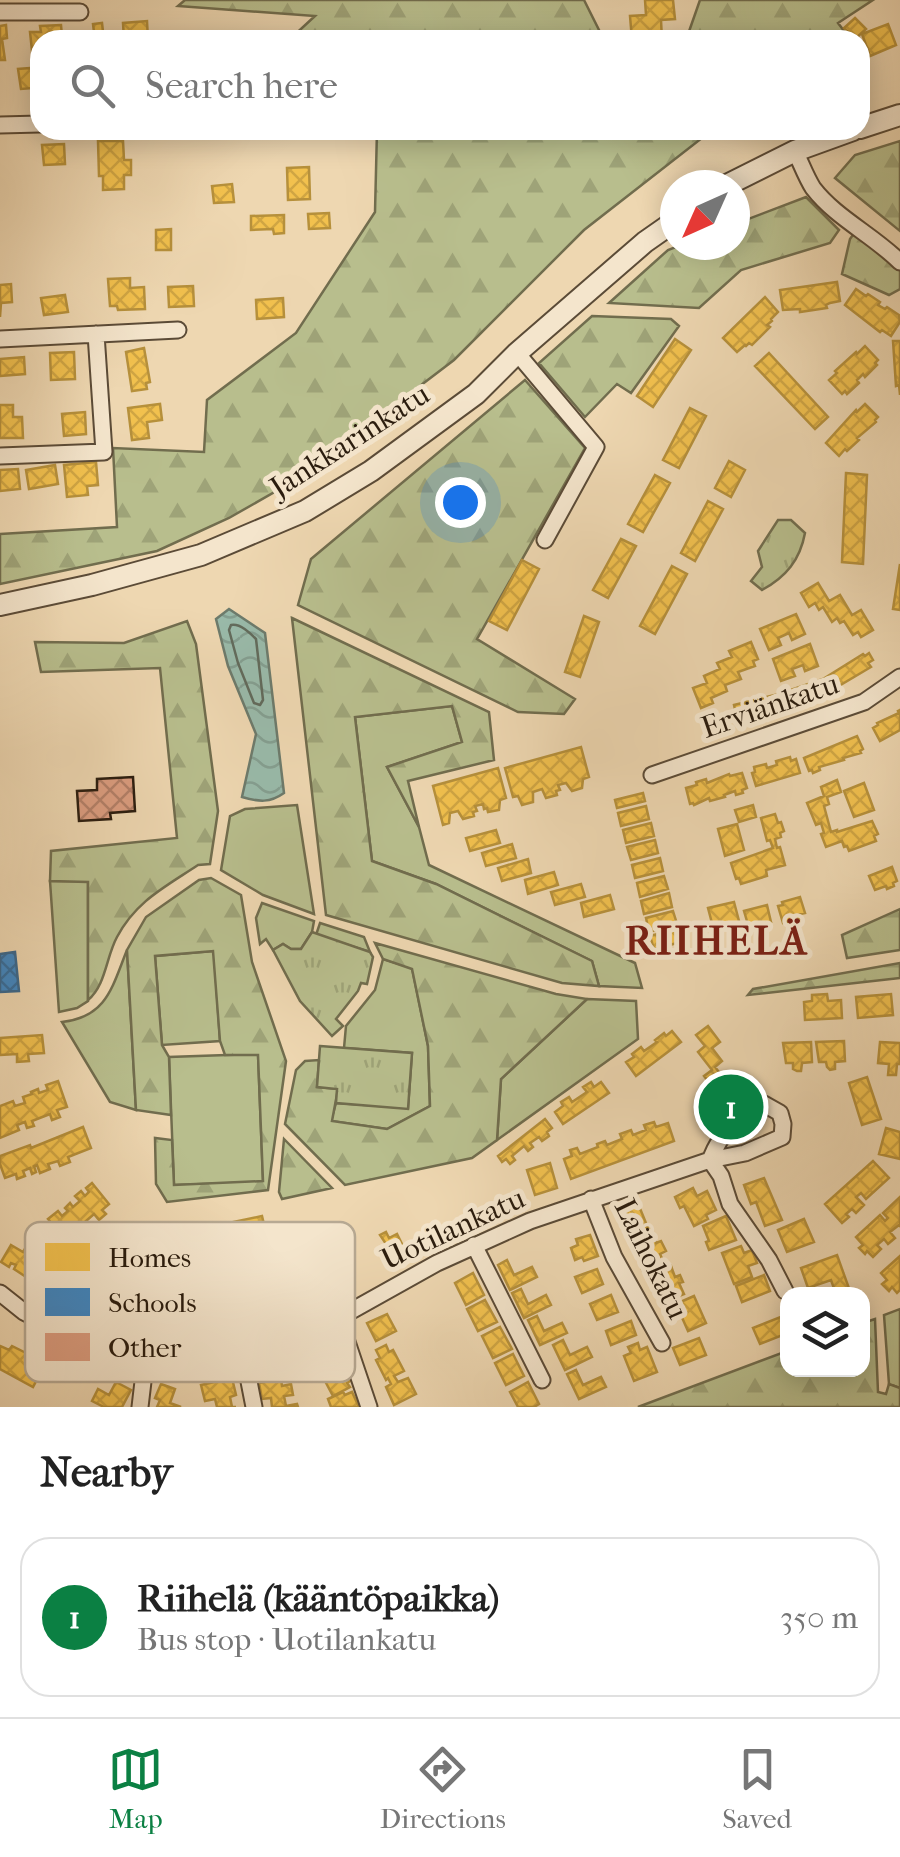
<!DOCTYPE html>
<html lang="en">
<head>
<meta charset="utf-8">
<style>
	body { margin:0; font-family:"IM FELL French Canon",serif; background:#f6f6f6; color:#222 }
	.controls { position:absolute; right:30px; bottom:30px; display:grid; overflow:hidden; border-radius:20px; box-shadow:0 5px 25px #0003 }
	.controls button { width:90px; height:90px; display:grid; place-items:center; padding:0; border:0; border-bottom:2px solid #e0e0e0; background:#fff; color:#222; font:50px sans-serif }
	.compass { position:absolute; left:660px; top:170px; width:90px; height:90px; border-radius:50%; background:#fff; box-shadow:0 5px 25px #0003; rotate:225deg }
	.you { position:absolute; left:460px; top:502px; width:35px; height:35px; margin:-25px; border:8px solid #fff; border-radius:50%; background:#1a73e8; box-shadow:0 0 0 15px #1a73e833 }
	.badge { display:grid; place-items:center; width:65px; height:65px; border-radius:50%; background:#0b8043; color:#fff; font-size:32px; font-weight:700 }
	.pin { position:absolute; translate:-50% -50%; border:5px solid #fff; box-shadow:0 2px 10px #0006 }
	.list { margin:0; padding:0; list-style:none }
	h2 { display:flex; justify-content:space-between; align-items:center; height:130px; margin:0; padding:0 40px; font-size:42px }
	h2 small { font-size:32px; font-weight:400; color:#767676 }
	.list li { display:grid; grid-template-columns:65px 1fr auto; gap:30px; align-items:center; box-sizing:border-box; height:160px; margin:0 20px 20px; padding:0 20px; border:2px solid #e0e0e0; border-radius:30px }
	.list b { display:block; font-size:38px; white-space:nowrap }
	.list p { margin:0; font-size:32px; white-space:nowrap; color:#767676 }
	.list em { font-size:32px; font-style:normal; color:#767676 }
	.icon { flex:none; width:55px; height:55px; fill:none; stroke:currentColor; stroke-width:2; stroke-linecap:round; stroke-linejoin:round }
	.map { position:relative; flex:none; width:900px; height:1407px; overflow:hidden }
	.search { position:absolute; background:#fff; box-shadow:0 5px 25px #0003; left:30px; right:30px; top:30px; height:110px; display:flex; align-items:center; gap:25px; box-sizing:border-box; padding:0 35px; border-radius:30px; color:#767676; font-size:38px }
	.sheet { height:310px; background:#fff }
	nav { display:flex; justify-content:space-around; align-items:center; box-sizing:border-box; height:140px; border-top:2px solid #e0e0e0; background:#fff; font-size:28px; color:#767676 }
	nav a { display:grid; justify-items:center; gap:5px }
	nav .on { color:#0b8043 }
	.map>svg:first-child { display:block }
	.grass { fill:#b8be8d; stroke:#716d4e; stroke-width:2.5 }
	.forest { fill:url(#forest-firs); stroke:#716d4e; stroke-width:2.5 }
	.park { fill:url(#park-tufts); stroke:#716d4e; stroke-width:2.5 }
	.water { fill:url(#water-waves); stroke:#6d7b6c; stroke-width:2.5 }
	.homes { fill:url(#homes-cross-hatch); stroke:#b6903b; stroke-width:2.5 }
	.schools { fill:url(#schools-cross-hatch); stroke:#39688e; stroke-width:2.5 }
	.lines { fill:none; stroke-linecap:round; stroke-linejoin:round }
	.shore { stroke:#626b5c; stroke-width:2.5 }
	.building { fill:url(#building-cross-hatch); stroke:#2a1c0e; stroke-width:2.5 }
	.minor-casing { stroke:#5b4b37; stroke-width:19 }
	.tertiary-casing { stroke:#5b4b37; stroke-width:24 }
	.minor { stroke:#f4e5cc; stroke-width:15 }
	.tertiary { stroke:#f4e5cc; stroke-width:20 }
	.labels { text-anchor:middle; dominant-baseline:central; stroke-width:10; stroke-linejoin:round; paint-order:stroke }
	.street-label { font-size:30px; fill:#2a1c0e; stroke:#f4e5cc }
	.district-label { font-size:40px; font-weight:bold; letter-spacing:2.5px; fill:#7a1f14; stroke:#f4e5cc }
	.key { fill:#f4e5cc; stroke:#b7a993; stroke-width:2.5 }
	.key-label { font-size:28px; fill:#2a1c0e }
</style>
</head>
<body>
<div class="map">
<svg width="900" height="1407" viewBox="0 0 900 1407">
	<defs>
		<pattern id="forest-firs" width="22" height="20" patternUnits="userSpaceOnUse" patternTransform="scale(2.5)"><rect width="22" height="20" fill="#b8be8d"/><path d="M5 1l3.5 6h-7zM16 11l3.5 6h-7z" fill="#9ea378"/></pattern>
		<pattern id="park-tufts" width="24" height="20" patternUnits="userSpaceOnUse" patternTransform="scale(2.5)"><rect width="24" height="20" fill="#b8be8d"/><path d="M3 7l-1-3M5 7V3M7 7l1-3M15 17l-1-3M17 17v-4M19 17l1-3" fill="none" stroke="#9ea378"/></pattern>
		<pattern id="water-waves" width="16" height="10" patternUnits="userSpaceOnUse" patternTransform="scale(2.5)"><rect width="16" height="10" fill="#99baaa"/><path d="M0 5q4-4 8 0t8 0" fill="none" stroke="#849f91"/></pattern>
		<pattern id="homes-cross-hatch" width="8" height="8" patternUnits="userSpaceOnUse" patternTransform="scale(2.5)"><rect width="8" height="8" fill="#f2c14e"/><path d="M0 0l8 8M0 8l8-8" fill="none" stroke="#d0a543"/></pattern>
		<pattern id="schools-cross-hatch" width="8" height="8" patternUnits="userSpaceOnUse" patternTransform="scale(2.5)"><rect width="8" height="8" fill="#3f88c5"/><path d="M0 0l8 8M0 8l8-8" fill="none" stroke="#356e9e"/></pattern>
		<pattern id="building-cross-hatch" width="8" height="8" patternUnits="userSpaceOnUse" patternTransform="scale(2.5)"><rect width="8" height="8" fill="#dc9d80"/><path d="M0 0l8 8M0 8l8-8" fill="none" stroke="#b37f67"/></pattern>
	</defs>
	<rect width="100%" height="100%" fill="#eed7b1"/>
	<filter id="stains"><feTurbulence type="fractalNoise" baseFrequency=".002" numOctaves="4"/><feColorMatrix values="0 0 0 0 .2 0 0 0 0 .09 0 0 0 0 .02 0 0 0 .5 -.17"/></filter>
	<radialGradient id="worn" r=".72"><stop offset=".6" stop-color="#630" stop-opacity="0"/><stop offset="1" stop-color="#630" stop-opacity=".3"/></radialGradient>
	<path class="grass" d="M452,706l10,36 -75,25 32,60 10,38 206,98 7,25 -43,-2 -7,-25 -156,-77 -64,-23 -17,-144z
		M297,805l17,109 -51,-19 -42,-25 9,-54 15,-7z
		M50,881h38v120l-11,7 -18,4z
		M262,903l52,18 -2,11 -11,17h-10l-8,-5 -10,6 -7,-11 -6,5 -4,-26z
		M320,923l44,14 6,15 -54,-17z
		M127,950l9,160 -26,-8 -48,-80c45,-5 50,-35 65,-72z
		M214,951l6,90 -58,4 -7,-89z
		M383,959l29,9 16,78 2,60 -43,23 -56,-8 5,-18 72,5 4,-55 -68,-5 2,-22 29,-36z
		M587,999l49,2 2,38 -141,101 4,-61z
		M258,1054l5,128 -89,3 -5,-128z
		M900,1309v79l-11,-4 -5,-69z"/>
	<path class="forest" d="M185,0h399l20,40h-315l26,-24 -137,-10z
		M700,0h173l-35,23 13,17h-165z
		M377,130h340l-10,4 -123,96 -130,130 -155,118 -70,40 -72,33 -157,33v-50l117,-7 -4,-79 91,4 3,-52 89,-67 79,-121z
		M900,141v90l-65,-53 20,-23z
		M806,197l33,33 -9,13 -89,27 -42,38 -90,-5 59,-53 13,-5h54v-21z
		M855,232l22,15 23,23v19l-11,6 -47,-21 8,-35z
		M592,316l79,3 8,7 -48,67 -14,-9 -32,33 -46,-54z
		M525,380l60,68 -108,191 98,60 -11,15 -46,-2 -220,-107 13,-46z
		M292,618l197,94 5,48 -86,21 11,46 -32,-60 75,-25 -10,-36 -97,11 17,144 64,23 156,77 7,25 -37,-3 -236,-68z
		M187,621l9,23 22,167 -8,53 -12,1c-33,22 -62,36 -81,72 -11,20 -11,48 -29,63v-118l-38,-1 1,-30 126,-13 -17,-170 -119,4 -6,-30 89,1z
		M211,878l30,17 11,67 34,99 -18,129 -101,12 -11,-18 -1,-46 17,2 2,45 89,-4 -5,-126h-33l-5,-14 -7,-90 -58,5 7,89 7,12 2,58 -35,-5 -9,-160 19,-33 53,-37z
		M900,909v41l-53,8 -5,-23z
		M375,943l181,51 31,5 -86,80 -4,61 -25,18 -127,27 -60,-61 11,-54 9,-9 14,-1 -2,27 21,2 -6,32 55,8 43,-23 -2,-60 -16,-77 -29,-10z
		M900,963v15l-152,17 5,-6z
		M284,1139l48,49 -50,11 -3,-7z
		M875,1319l3,73 8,2 3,-10 11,4v19h-262l149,-56 1,19h74l1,-47z"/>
	<path class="park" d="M778,520h13l14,13c-5,27 -19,44 -43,57l-11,-9 11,-14 -4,-16z
		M312,932l58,20 3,5 -6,27 -6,-1 -3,8 -22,28 7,7 -11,10 -32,-35 -27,-51 10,-6 8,5h10z
		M320,1046l92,7 -4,56 -72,-6 1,-14 -20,-2z"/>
	<path class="water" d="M229,609l36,24 19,160c-14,10 -25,9 -42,4l14,-63 -28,-68 -12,-47z"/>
	<path class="homes" d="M645,0h28l2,19 -14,1 1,20h-30l-2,-24 16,-1z
		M855,18l11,11 -11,10 -11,-11z
		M147,21l1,19h-24l-1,-17z
		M102,23l2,17h-9l-2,-16z
		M888,24l8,21 -26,11 -8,-22z
		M6,25l1,13 -5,1 3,21h-5v-34z
		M61,25l1,11h-6v4h-16v19l-7,1 -3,-28h11l-1,-6z
		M30,68l10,6v31h-5l-2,-17 -12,1 -3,-20z
		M98,141h25l1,19h7v15h-7v14l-21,1v-14h-4z
		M64,144l1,20 -21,1 -2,-20z
		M309,167l1,32 -22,1 -1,-32z
		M232,184l2,18 -20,1 -2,-17z
		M329,213l1,15 -21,1 -1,-15z
		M284,215v18l-10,1 -1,-5 -22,1v-14z
		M171,229v21h-15v-20z
		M130,278v10l14,-1 1,22 -27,1 -1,-4h-7l-2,-27z
		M837,282l3,19 -10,2 -4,2 1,3 -27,4v-3l-17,1 -3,-20z
		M11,284l1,18 -11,1 -1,14v-32z
		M193,286l1,20 -25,1 -1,-20z
		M856,289l10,7 2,-2 12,8 -2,3 7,4 2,-2 12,8 1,7 -9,14 -9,-6 -2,2 -35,-27z
		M65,295l3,17 -24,3 -3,-17z
		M765,297l13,15 -7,7 1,2 -5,4 3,2 -18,18 -3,-2 -3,3 -1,-1 -8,7 -14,-14z
		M283,298l1,19 -27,2 -1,-19z
		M675,339l16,11 -38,57 -16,-11z
		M893,341h7v54l-1,-10 -3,1z
		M865,346l13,14 -3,3 2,2 -12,12 -2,-3 -6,6 2,3 -12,11 -2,-3 -3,3 -13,-14 8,-7 -2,-2 21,-19 1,2z
		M144,348l6,34 -4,1 1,6 -15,2 -6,-39z
		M74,352l1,27 -24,1 -1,-27z
		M769,353l59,64 -13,12 -60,-63z
		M24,357l1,17 -25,2v-17z
		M160,404l2,16 -15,2 2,16 -17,2 -4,-32z
		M865,404l13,13 -3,3 1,2 -19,16 2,2 -12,11 -2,-2 -6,7 -13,-13 30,-33 1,2z
		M0,405h13v12h9l1,21h-23z
		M690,408l16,8 -27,52 -16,-8z
		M85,412l1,22 -22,2 -2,-22z
		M729,461l16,9 -14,27 -16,-9z
		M96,462l2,23 -11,1 1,9 -21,2 -3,-32z
		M55,465l3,19 -29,5 -3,-19z
		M18,469l2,20 -20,2v-21z
		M846,473l21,2 -4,89 -21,-2z
		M655,475l15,8 -27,49 -15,-8z
		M708,501l15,8 -28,52 -14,-8z
		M621,539l15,7 -28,52 -15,-8z
		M522,560l17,9 -32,61 -18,-9z
		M900,564v46l-7,-1z
		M672,566l15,8 -32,60 -15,-8z
		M818,583l11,18 11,-6 12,20 9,-5 12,20 -12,7 -3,-5 -5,3 -9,-14 -4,2 -3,-5 -5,4 -9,-15 -4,3 -4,-7 -6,4 -8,-14z
		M796,614l9,20 -13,6 -3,-7 -11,5 3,7 -12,5 -9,-21z
		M584,616l15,6 -19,55 -15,-5z
		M751,642l7,17 -5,2 2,5 -17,6 3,7 -16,6 2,6 -16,7 2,5 -12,5 -8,-20 14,-5 -3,-7 16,-7 -3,-6 15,-6 -3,-6z
		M810,644l8,22 -13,5 -2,-6 -11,4 3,7 -14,5 -8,-22z
		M869,653l4,7 -5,3 3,4 -34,20 -4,-6 -7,5 2,4 -38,17 -2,-6 -8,2 -1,-3h-3l2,10 -37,9 -1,-6 -4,1 -2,-9 45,-11 44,-15 40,-25 2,2z
		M900,710v20l-20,11 -7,-13 5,-3 -1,-2 22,-10 -1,-2z
		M857,736l6,13 -3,2 1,2 -18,5 1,2 -25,7 1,3 -7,3 -1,-3 -3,1 -5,-13z
		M581,747l8,30 -6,2 -1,9 -10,3 -6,-8 -8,2 2,5 -4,1 1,4 -11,3 -4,-9 -9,3v10l-11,3 -4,-9 -5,1 -8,-29z
		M790,757l1,4 5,-2 4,14 -44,13 -4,-13 3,-1 -1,-5 12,-3 1,4 10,-3 -1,-4z
		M498,768l8,30 -6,2 -1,10 -11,2 -1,-4 -3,1 -1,-5 -8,2 2,5 -4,1 1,4 -11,3 -5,-8 -8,2 -1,10 -6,2 -10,-39z
		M742,773l5,15 -5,2 1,3 -7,2 -1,-4 -11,4 1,2 -15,4 -1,-3 -15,7 -1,-2 -3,1 -4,-16 11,-3 -1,-3 10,-3 1,4 22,-9 1,2z
		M837,780l4,12 -14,5 2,7 -5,2 7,26 6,-2v2l35,-11 6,13 -4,2 2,5 -27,10 -2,-5 -3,1 -2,-6 -16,6 -5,-13 3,-1 -3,-10 -5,2 -9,-22 17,-7 -3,-9z
		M864,783l10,27 -20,7 -10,-26z
		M643,793l2,8 -28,7 -2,-8z
		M753,805l3,12 -17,5 -4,-12z
		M646,806l3,13 -28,7 -3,-13z
		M775,814l3,9 3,-1 3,9 -4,2 1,4 -6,2 2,9 3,-1 5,18 -19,5 1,6 -26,8 -2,-6 -3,1 -5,-16 42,-15 -3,-8 -3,1 -6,-23z
		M651,823l3,13 -28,7 -3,-13z
		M737,824l7,26 -19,6 -7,-27z
		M496,830l4,13 -30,8 -4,-13z
		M655,840l3,13 -27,7 -4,-13z
		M512,844l4,14 -30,8 -4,-13z
		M660,858l3,13 -28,7 -3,-13z
		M528,859l3,14 -29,8 -4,-13z
		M892,867l5,14 -4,2 1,3 -7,3 -1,-3 -11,4 -6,-14z
		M554,872l4,13 -30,9 -3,-14z
		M664,876l4,13 -28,8 -3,-14z
		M581,884l4,13 -30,8 -4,-13z
		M669,893l3,14 -28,7 -3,-13z
		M610,895l4,14 -30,8 -3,-14z
		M800,897l5,16 -5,1 1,4 -18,5 -5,-17 5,-1 -1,-3z
		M734,902l5,19 -26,6 -5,-19z
		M767,905l4,17 -4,1 1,4 -10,3 -1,-4 -8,2 -5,-17z
		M673,911l4,13 -28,8 -3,-14z
		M678,929l3,13 -27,7 -4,-13z
		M827,994l1,7 13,-1 1,18 -37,2 -1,-18 8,-1v-6z
		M891,994l2,21 -35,3 -2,-21z
		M708,1026l12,16 -8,6 10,13 -7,6 11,14 -11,9 -11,-14 8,-6 -14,-18 7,-6 -9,-11z
		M672,1031l9,11 -45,34 -10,-14 8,-5 -2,-3 9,-7 3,4 13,-9 -2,-2 9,-7 2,3z
		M42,1035l2,18 -16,1 1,7 -12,1v-8l-17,1v-17z
		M844,1041l1,20 -10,1v7l-5,1 -3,-3 -1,-5h-7l-3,-20z
		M811,1042l1,20 -10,1 -1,8h-4l-4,-2v-6h-7l-3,-20z
		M880,1042l20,1v21h-3l-1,11h-8l1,-11 -11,-1z
		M867,1077l14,42 -19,6 -13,-42z
		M58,1081l9,26 -10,3 3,7 -8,3 -2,-6 -18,7 2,5 -7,2 -2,-6 -8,3 2,5 -19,8v-32l13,-5 2,5 10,-3 -2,-6 9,-3 -1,-2 7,-3 1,4 9,-3 -2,-5z
		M591,1082l3,5 7,-5 8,11 -46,31 -8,-12 8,-6 -2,-4 8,-5 3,5 15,-10 -4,-5z
		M545,1119l7,9 -5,4 2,4 -7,5 -3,-4 -9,6 3,4 -5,4 -4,-5 -12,10 3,4 -5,4 -4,-5 -4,3 -4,-6z
		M654,1122l2,5 12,-4 6,18 -103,38 -7,-20 8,-3 -2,-6 7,-2 3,6 18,-7 -1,-3 8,-3 2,4 15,-6 -2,-5 11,-4 2,5 13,-5 -2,-5z
		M83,1127l8,21 -23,9 2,5 -10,4 -2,-5 -10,3 2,5 -10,4 -3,-8 -3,1 2,6 -4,2 -2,-6 -7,3 2,5 -8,3 -1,-5 -11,4 -5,-14v-8l30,-11 1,3z
		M886,1128l14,4v27l-21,-5z
		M873,1161l16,17 -23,21 -5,-6 -5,4 8,8 -8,8 -4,-4 -6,5 3,3 -7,6 -17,-19z
		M550,1163l7,25 -22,7 -8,-25z
		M764,1178l18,42 -17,6 -9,-24 -5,2 -7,-19z
		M92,1183l17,21 -7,6 4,4 -7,6 -5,-6 -16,14 4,5 -5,4 -4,-4 -8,6 -17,-20 10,-8 4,5 6,-5 -3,-3 5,-5 3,4 7,-6 -5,-5 6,-5 4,5 4,-4 -3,-4z
		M693,1188l4,8 10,-5 9,19 -10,5 2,4 -14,7 -10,-20 -4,2 -5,-11z
		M900,1197v29l-1,-1 -9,7 5,6 -7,6 -4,-5 -7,6 4,4 -8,8 -6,-6 -2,3 -6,-6 4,-3 -7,-8 24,-22 5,6 3,-3 -5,-5z
		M639,1206l9,22 -17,6 -9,-22z
		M262,1216l5,21 -7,2 1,5 -11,3 -1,-6 -9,2 1,5 -6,1 -1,-5 -5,1 -5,-21z
		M726,1216l10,24 -27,10 -3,-8 3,-1 -6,-15z
		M804,1219l10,23 -27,10 -9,-22z
		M386,1232l3,6 8,-4 5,10 -12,6 -10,-15z
		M652,1233l4,10 5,-2 5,10 -6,3 4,9 -21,9 -11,-30z
		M590,1235l8,21 -14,5 -2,-4 -7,3 -4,-12 7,-3 -2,-6z
		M11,1245l12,7 3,-5 24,15 3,-5 29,18 -1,2 6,4 -13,22 -34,-21 -2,3 -8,-5 2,-4 -3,-2 -3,3 -12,-8 2,-4 -5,-2 -2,4 -8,-5z
		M741,1246l3,7 8,-3 5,13 -9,3 4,11 -18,7 -12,-31z
		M837,1255l14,39h-15l-5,-14 -23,8 -7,-20z
		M900,1256v34l-3,3 -5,-6 -3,4 -7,-7 5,-4 -6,-7z
		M507,1260l7,15 18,-8 5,10 -27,13 -12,-25z
		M671,1266l4,11 5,-2 3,7 -4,1 5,11 -17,7 -4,-9 -6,3 -3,-7 5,-2 -5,-13z
		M597,1269l6,15 -21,9 -7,-16z
		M473,1273l11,22 -18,10 -11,-22z
		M764,1275l6,16 -28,11 -6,-16z
		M521,1289l7,15 18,-9 5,10 -27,13 -12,-25z
		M611,1295l7,17 -21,8 -7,-16z
		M694,1296l12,27 -18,8 -12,-27z
		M485,1300l12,22 -19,9 -11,-22z
		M387,1314l9,17 -20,10 -9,-18z
		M788,1314v19l-28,11 -7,-16z
		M537,1316l7,15 18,-8 5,10 -27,12 -12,-25z
		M631,1321l5,14 -25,10 -5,-14z
		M500,1327l12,22 -19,9 -11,-22z
		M699,1338l7,17 -26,10 -7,-17z
		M563,1340l7,15 17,-8 5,10 -27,13 -12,-25z
		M638,1343l2,7 7,-3 10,25 -23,9 -10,-25 7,-3 -3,-6z
		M386,1345l3,7 4,-2 11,21 -10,5 4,6 10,-4 8,16 -22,11 -8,-18 5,-3 -3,-6 -2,2 -10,-20 4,-2 -4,-8z
		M0,1346l9,4 3,-4 24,12 -3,5 10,5 -10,19 -33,-18z
		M334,1351l16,30 -3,2 3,4 -17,9 -8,-15 3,-2 -3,-6 -3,1 -7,-12z
		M513,1354l11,22 -18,9 -11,-22z
		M576,1370l7,15 18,-8 5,10 -27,12 -12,-25z
		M232,1378l4,17 -6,2 2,10h4h-19l-2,-8 -10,2 -4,-16z
		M281,1379l1,7 9,-2 2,11 -9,1 2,10 11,-2 1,3h-27h1l-1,-9 -9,1 -3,-16z
		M116,1382l15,8 -9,17h-18l-12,-6 6,-12 11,6z
		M528,1382l11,22 -5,3h-16l-8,-15z
		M161,1384l14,5 -5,14 11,4h-24l3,-7 -5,-2z
		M343,1392l2,3 7,-3 7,15h-28l-3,-8z"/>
	<path class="schools" d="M15,952l4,39 -19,1v-38z"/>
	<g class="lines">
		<path class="shore" d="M231,625c9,-2 19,8 25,14l7,61 -3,5 -6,-2 -16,-40 -9,-33z"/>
	</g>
	<path class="building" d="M133,777l2,34 -25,2 1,6 -32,2 -2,-30 20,-1v-11z"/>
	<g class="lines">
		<g class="minor-casing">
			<path id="minor" d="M0,12h80
				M0,125l40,-1
				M795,151c6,12 11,26 18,37 23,30 60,47 87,74
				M0,339l178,-9
				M517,353l79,94 -51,93
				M0,456l104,-4 -8,-118
				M652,775l212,-73 36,-25
				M710,1160l11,16 9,28 39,56 16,31
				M591,1199l23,58 48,86
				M474,1245l68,135
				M0,1293l24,19 35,18 38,15 49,11 33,3 31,1 34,-4 57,-17 136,-76 93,-42 180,-61 35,-7 37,-16 1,-13 -3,-11 -16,-9c-27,9 -44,31 -54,56
				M336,1319l8,14 25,74
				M244,1356l10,51
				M140,1407l6,-51"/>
		</g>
		<g class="tertiary-casing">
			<path id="tertiary" d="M860,128l40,-13
				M727,185l68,-34 58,-21
				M0,605l92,-20 109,-30 104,-44 66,-40 105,-77 41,-41 128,-111 30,-21"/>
		</g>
		<use href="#minor" class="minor"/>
		<use href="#tertiary" class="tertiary"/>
	</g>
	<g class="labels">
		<g class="street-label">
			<text transform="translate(350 441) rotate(-33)">Jankkarinkatu</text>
			<text transform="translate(770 706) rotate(-19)">Erviänkatu</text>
			<text transform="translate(453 1229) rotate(-25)">Uotilankatu</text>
			<text transform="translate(651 1259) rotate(64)">Laihokatu</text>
		</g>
		<g class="district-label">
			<text x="717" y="941">RIIHELÄ</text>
		</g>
	</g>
	<rect x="25" y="1222" width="330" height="160" rx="15" class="key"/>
	<rect x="45" y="1243" width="45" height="28" fill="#f2c14e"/>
	<rect x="45" y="1288" width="45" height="28" fill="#3f88c5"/>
	<rect x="45" y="1333" width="45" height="28" fill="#dc9d80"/>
	<g class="key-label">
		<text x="108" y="1267">Homes</text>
		<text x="108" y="1312">Schools</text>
		<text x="108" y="1357">Other</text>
	</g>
	<rect width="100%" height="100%" filter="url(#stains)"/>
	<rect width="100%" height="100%" fill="url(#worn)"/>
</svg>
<div class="controls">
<button><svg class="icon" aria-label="layers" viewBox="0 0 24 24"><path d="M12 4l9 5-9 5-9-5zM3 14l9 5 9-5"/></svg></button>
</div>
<svg class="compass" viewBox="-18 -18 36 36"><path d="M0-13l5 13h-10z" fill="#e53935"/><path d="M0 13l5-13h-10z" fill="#767676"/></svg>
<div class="you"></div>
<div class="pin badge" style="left:731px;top:1107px">1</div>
<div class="search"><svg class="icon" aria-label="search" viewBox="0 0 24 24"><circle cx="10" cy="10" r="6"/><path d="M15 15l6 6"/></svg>Search here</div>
</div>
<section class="sheet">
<h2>Nearby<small></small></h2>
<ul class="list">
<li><span class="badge">1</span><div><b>Riihelä (kääntöpaikka)</b><p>Bus stop · Uotilankatu</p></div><em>350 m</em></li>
</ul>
</section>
<nav>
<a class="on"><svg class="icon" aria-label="map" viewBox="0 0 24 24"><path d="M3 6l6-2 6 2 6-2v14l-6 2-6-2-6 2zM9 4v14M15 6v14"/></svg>Map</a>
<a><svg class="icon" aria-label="directions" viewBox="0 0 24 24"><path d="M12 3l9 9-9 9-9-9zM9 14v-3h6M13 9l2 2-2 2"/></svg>Directions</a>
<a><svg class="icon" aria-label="saved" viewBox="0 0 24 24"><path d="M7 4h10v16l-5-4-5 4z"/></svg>Saved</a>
</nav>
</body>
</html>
